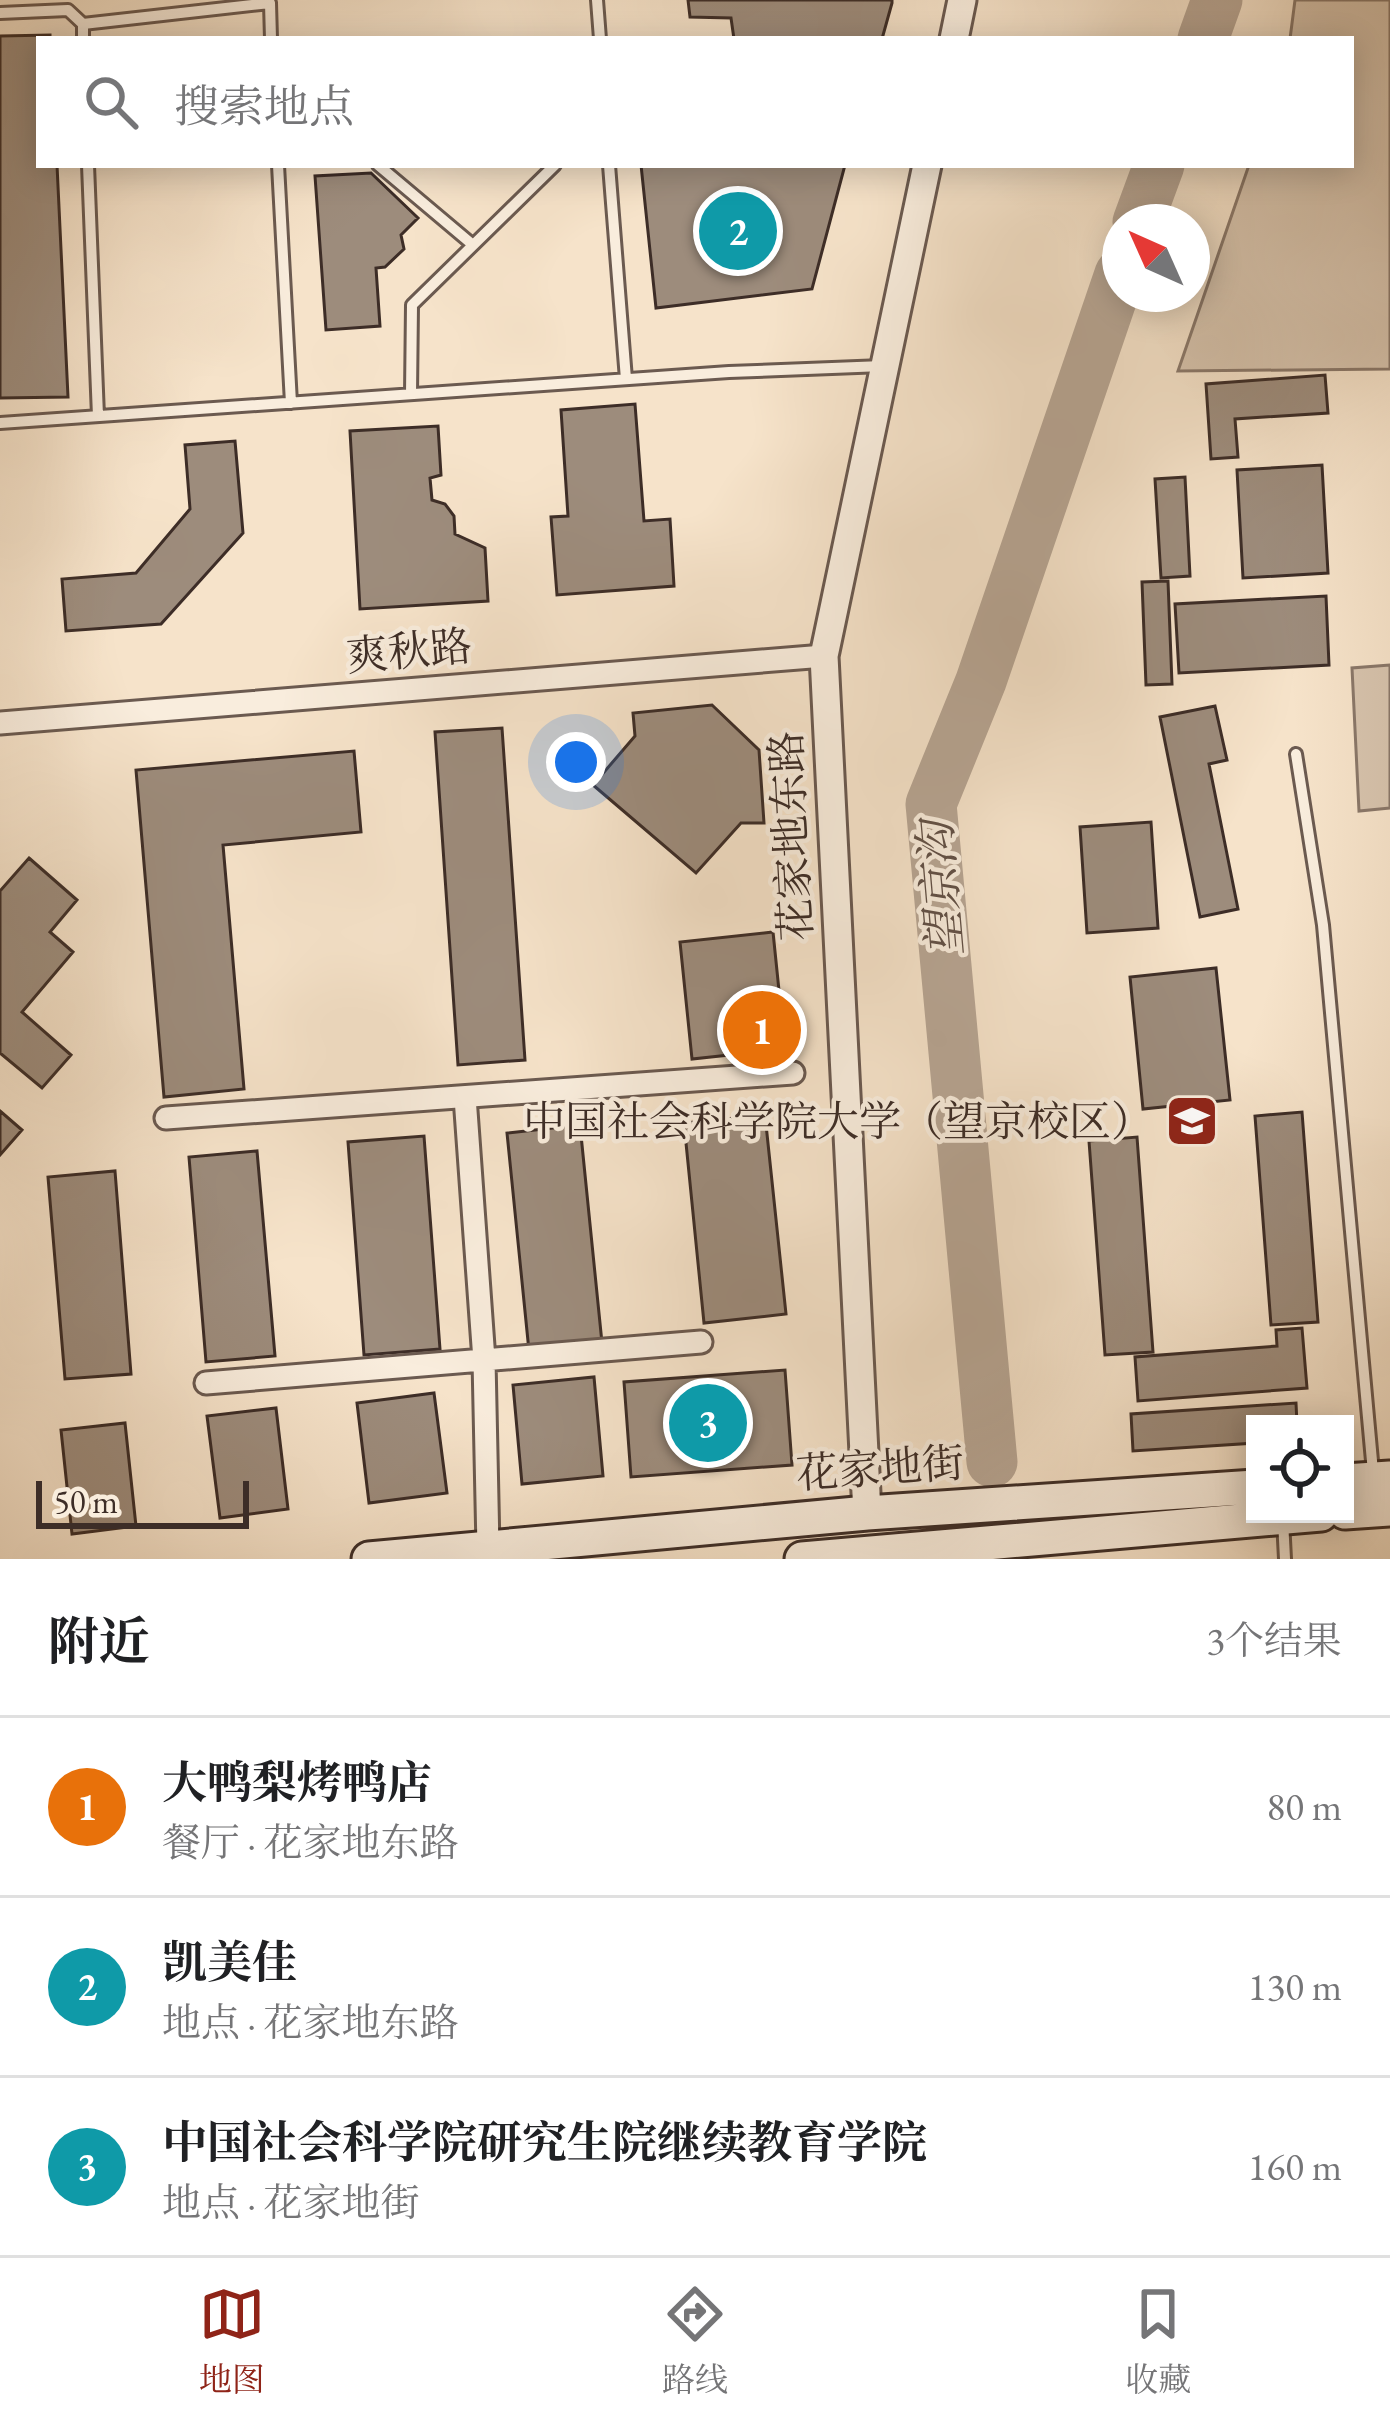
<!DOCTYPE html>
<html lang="zh">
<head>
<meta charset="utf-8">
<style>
	body { margin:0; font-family:"EB Garamond","Noto Serif SC",serif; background:#f6f6f6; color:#202124 }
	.controls { position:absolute; right:36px; bottom:36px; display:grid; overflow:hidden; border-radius:0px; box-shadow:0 6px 30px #0003 }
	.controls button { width:108px; height:108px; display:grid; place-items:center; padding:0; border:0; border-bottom:3px solid #e0e0e0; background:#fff; color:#202124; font:60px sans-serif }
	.compass { position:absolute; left:1102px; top:204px; width:108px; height:108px; border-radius:50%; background:#fff; box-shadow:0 6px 30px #0003; rotate:315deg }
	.scale { position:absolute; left:36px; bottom:30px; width:213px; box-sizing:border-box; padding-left:12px; border:6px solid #3d2d27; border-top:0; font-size:33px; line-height:42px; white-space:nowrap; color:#3d2d27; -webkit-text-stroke:9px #f9eddd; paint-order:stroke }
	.you { position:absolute; left:576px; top:762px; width:42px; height:42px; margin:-30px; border:9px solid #fff; border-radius:50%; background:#1a73e8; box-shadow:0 0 0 18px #1a73e833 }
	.badge { display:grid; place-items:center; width:78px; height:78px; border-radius:50%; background:#8f2418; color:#fff; font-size:39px; font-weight:700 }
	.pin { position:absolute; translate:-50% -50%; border:6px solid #fff; box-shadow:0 3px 12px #0006 }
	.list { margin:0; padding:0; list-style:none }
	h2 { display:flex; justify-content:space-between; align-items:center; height:156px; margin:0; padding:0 48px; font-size:51px }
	h2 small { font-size:39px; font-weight:400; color:#757577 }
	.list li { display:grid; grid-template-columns:78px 1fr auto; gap:36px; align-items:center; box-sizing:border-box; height:180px; padding:0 48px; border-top:3px solid #e0e0e0 }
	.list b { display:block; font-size:45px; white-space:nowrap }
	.list p { margin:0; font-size:39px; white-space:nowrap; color:#757577 }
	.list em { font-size:39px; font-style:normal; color:#757577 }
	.icon { flex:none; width:66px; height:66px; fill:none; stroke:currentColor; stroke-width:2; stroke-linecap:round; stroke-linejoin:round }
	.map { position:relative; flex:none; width:1390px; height:1559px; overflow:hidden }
	.search { position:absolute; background:#fff; box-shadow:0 6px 30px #0003; left:36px; right:36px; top:36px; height:132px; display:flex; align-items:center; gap:30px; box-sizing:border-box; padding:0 42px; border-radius:0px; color:#757577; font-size:45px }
	.sheet { height:696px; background:#fff }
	nav { display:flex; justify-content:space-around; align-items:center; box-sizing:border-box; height:168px; border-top:3px solid #e0e0e0; background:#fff; font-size:33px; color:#757577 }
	nav a { display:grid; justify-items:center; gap:6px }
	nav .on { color:#8f2418 }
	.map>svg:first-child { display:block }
	.green { fill:#d7c4ae; stroke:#8a786a; stroke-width:3 }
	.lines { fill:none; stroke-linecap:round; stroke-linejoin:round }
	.river { stroke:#b7a593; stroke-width:51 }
	.building { fill:#9d8c7c; stroke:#3d2d27; stroke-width:3 }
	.service-casing { stroke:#6b5a50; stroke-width:16 }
	.minor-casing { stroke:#6b5a50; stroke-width:27 }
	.tertiary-casing { stroke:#6b5a50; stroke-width:33 }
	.secondary-casing { stroke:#3d2d27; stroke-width:39 }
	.service { stroke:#f9eddd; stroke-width:10 }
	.minor { stroke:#f9eddd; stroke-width:21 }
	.tertiary { stroke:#f9eddd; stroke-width:27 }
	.secondary { stroke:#f9eddd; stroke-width:33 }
	.labels { text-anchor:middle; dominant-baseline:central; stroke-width:9; stroke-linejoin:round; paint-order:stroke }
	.street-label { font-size:42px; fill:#3d2d27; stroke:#f9eddd }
	.poi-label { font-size:42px; fill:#3d2d27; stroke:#f9eddd; text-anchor:end }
	.water-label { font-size:45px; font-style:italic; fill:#625147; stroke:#f9eddd }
</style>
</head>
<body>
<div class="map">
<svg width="1390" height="1559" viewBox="0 0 1390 1559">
	<rect width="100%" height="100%" fill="#f6e3ca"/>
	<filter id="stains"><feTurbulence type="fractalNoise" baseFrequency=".00167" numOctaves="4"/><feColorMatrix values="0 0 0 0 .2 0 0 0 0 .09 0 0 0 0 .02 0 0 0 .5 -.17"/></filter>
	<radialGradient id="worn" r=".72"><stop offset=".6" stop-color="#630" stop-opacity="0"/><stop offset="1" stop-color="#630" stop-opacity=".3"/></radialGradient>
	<path class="green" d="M1295,0h95v369l-212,2 71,-206h102v-126h-61z
		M1390,665v143l-31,3 -7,-143z"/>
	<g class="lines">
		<path class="river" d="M1203,39l14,-39
			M1138,222l21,-57
			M992,1462l-61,-658 50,-123 139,-407"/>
	</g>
	<path class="building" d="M688,0h204v3l-10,36h-148l-3,-21 -41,-1z
		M50,35v4h-11v126h18l11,232 -68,1v-362z
		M641,165h204l-33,124 -156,19z
		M371,173l47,45 -17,17 3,14 -19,18 -9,1 4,58 -54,4 -11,-154z
		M1325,375l3,38 -93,6 3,38 -27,2 -5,-75z
		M635,404l9,117 26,-2 4,67 -117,9 -6,-78 17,-1 -7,-106z
		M438,426l3,49 -11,3 2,22 13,4 9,12 1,18 30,14 3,53 -128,8 -10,-178z
		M235,441l8,92 -82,91 -95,7 -4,-52 74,-6 54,-64 -5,-64z
		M1322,465l6,108 -85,5 -6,-108z
		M1185,477l5,99 -29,2 -6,-99z
		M1168,581l4,103 -26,1 -4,-103z
		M1326,596l3,69 -150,8 -4,-69z
		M712,705l47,45 5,73h-23l-45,50 -103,-88 42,-49 -2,-23z
		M1215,706l12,54 -18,4 29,145 -38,8 -40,-200z
		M502,728l23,332 -67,5 -23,-333z
		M354,751l7,81 -138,13 21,244 -80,8 -28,-327z
		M1151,822l7,106 -71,5 -7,-106z
		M29,858l48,42 -27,32 23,20 -51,60 49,43 -29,33 -42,-35v-162z
		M773,932l12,117 -93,10 -12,-117z
		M1216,968l14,132 -87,9 -13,-132z
		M0,1111l22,19 -22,25z
		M1302,1112l16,210 -47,3 -16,-209z
		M765,1115l21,199 -82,9 -20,-200z
		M580,1125l22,218 -73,8 -22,-218z
		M424,1136l16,213 -76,6 -16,-213z
		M1137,1137l16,215 -48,3 -16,-214z
		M257,1151l18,205 -69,6 -17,-205z
		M115,1171l16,203 -66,5 -17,-202z
		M1302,1328l5,60 -169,13 -3,-44 142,-11 -1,-16z
		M785,1370l7,95 -161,12 -7,-95z
		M594,1377l9,99 -81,8 -9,-99z
		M434,1393l13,100 -78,10 -12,-100z
		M1296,1403l1,21h-42v19l-122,8 -2,-37z
		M276,1408l12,101 -68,9 -13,-102z
		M125,1423l11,103 -64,8 -11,-104z"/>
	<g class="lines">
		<g class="service-casing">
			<path id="service" d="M597,0l3,39
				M0,13l68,-3 15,14
				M83,39v-15l187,-21 1,36
				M88,165l10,251
				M278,165l13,238
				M378,165l95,80
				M609,165l17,214
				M411,394l1,-89 143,-140
				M0,423l729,-51 154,-6
				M1296,754l27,171 50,547
				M1283,1520l2,39"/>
		</g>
		<g class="minor-casing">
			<path id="minor" d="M0,723l824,-67
				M465,1097l19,263 4,188
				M166,1118l627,-45
				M206,1383l495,-41"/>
		</g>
		<g class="tertiary-casing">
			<path id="tertiary" d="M954,39l8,-39
				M867,1513l-43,-857 103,-491"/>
		</g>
		<g class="secondary-casing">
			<path id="secondary" d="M1345,1481l45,-3
				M1345,1512l45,-3
				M369,1559l498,-46 388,-26
				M802,1559l519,-45"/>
		</g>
		<use href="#service" class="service"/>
		<use href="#minor" class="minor"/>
		<use href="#tertiary" class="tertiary"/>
		<use href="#secondary" class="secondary"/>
	</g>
	<defs>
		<g id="university-square" transform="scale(2.7)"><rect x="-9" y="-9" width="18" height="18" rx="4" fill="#8f2418" stroke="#f9eddd"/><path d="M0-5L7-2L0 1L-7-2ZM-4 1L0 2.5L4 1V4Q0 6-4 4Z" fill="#fff"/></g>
	</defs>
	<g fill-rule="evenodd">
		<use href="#university-square" x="1192" y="1121"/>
	</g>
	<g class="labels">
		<g class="street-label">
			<text transform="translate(409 651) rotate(-5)">爽秋路</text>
			<text transform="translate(791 836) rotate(-93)">花家地东路</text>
			<text transform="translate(880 1468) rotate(-4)">花家地街</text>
		</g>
		<g class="poi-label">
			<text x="1153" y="1121">中国社会科学院大学（望京校区）</text>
		</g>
		<g class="water-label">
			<text transform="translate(940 889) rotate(-95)">望京沟</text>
		</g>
	</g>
	<rect width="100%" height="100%" filter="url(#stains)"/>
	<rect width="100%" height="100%" fill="url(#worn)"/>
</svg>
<div class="controls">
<button><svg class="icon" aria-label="locate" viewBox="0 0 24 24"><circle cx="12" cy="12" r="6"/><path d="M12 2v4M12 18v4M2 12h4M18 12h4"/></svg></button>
</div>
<svg class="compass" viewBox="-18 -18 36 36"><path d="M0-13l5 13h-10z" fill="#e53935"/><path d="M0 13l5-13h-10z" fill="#757577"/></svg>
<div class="scale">50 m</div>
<div class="you"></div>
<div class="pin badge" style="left:762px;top:1030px;background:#e8710a">1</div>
<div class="pin badge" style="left:738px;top:231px;background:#0f9aa8">2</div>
<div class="pin badge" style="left:708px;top:1423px;background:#0f9aa8">3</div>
<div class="search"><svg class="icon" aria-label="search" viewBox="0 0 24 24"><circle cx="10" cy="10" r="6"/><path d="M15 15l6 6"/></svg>搜索地点</div>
</div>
<section class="sheet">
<h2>附近<small>3个结果</small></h2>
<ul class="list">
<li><span class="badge" style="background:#e8710a">1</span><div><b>大鸭梨烤鸭店</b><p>餐厅 · 花家地东路</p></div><em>80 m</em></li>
<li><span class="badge" style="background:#0f9aa8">2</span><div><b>凯美佳</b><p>地点 · 花家地东路</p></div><em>130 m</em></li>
<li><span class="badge" style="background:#0f9aa8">3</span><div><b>中国社会科学院研究生院继续教育学院</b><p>地点 · 花家地街</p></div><em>160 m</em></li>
</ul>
</section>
<nav>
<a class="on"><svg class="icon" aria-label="map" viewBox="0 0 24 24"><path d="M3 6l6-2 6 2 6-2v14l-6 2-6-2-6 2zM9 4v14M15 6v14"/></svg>地图</a>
<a><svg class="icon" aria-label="directions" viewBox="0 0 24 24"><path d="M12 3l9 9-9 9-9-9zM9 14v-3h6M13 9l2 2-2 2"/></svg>路线</a>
<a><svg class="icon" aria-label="saved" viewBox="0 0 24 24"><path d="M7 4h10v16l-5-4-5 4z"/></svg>收藏</a>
</nav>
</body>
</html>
